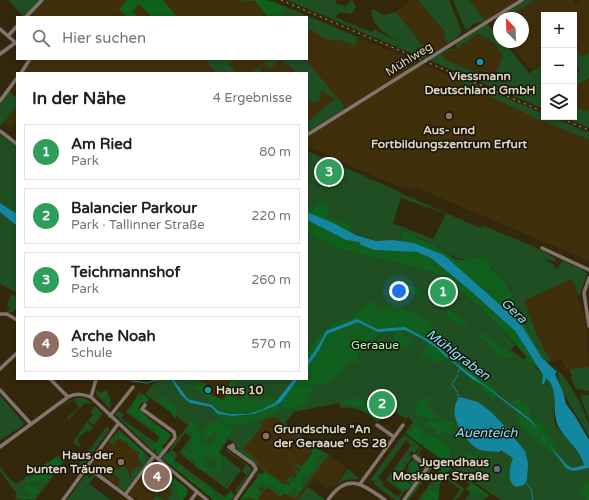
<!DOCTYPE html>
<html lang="de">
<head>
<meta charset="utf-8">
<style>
	body { margin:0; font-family:"Varela Round",sans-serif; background:#f6f6f6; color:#202124 }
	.controls { position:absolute; right:12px; top:12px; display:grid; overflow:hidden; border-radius:0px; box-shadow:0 2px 6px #0003 }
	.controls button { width:36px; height:36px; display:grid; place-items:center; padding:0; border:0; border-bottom:1px solid #e0e0e0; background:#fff; color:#202124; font:20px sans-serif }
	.compass { position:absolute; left:493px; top:12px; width:36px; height:36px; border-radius:50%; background:#fff; box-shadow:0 2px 6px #0003; rotate:337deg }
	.you { position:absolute; left:399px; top:291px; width:14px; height:14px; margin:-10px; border:3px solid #fff; border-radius:50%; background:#1a73e8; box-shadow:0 0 0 6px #1a73e833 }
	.badge { display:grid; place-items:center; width:26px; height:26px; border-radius:50%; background:#3a6f6a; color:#fff; font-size:13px; font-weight:700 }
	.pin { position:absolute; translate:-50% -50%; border:2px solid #fff; box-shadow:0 1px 4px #0006 }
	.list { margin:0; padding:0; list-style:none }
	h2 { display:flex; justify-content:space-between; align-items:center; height:52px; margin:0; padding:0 16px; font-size:17px }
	h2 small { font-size:13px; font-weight:400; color:#757577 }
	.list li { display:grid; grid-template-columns:26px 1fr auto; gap:12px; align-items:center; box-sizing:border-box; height:56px; margin:0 8px 8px; padding:0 8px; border:1px solid #e0e0e0; border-radius:0px }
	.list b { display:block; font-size:15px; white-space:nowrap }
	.list p { margin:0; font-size:13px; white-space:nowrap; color:#757577 }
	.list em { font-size:13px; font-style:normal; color:#757577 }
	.icon { flex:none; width:22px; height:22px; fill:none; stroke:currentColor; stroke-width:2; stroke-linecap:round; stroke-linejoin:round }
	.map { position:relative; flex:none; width:589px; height:500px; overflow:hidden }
	.search { position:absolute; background:#fff; box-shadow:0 2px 6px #0003; left:16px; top:16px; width:292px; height:44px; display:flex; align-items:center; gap:10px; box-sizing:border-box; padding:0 14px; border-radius:0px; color:#757577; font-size:15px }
	.panel { position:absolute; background:#fff; box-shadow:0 2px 6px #0003; left:16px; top:72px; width:292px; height:308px; border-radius:0px }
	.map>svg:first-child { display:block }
	.built { fill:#3f300b }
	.green { fill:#204e23; fill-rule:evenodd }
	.forest { fill:#115f1c }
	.water { fill:#12879f }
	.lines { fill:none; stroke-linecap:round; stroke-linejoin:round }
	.stream { stroke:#12879f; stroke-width:1 }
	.minor { stroke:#83746f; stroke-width:3.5 }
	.rail { stroke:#a8a08c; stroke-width:1; stroke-dasharray:2 4; stroke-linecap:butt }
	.culture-dot { fill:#0f9aa8; stroke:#171206; stroke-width:1.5 }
	.education-dot { fill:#8d6e63; stroke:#171206; stroke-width:1.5 }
	.service-dot { fill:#5c6f8a; stroke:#171206; stroke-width:1.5 }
	.labels { text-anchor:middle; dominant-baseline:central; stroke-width:3; stroke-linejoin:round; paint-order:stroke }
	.street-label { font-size:12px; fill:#dcd5c5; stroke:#171206 }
	.poi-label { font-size:12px; font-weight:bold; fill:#dcd5c5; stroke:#171206 }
	.park-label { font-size:12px; fill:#b0fab1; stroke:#171206 }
	.water-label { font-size:13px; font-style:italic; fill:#88e2fa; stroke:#171206 }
</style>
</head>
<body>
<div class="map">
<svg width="589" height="500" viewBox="0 0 589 500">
	<rect width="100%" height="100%" fill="#34280c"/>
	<path class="built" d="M42,0h225l187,77 2,3 77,37 56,23v121l-174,-74 -6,2 -22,-7 -79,-36 -1,-73h-285l9,-14h276v-42h-272l-4,-5z
		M411,0h7l28,33 -3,4 5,7 -16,10 -4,-2 -32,-40z
		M469,0h49l-32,21z
		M526,0h48v5l8,-5h7v52l-5,5 -10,-6v-36h-30v47l-10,6h-4l-22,-26h15v-24h-18z
		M479,34l11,5 13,17 -10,24 -49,-21 -2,-3 14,-9 3,2 -1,-2z
		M589,79v31l-3,2 -12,-6v-18z
		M17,107v14l-6,7 -7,-5z
		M572,279l13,38 4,50 -23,2 -4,-10 -10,3 -13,-21 -9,-20 -5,-21z
		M192,379h39l-7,21 -22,-8 3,-9z
		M277,416l37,31 33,21 -14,19 -3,-2 -2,3 -14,-9 -6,8 15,13h-83l19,-25 2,1 3,-4 -27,-21 -1,-7 -7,-5 11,-11 25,-10z
		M119,430l31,28 -25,33 -34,-24 26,-36z
		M154,461l34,29 -5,10h-45l-9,-6z"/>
	<path class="green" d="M8,0h33l-17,17z
		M287,0h48l2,4 8,2 7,-6 4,7 -4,7 -12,-2 -5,5 36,15 4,-3c14,12 42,14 53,28l-3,2z
		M418,0h31l12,29v5l-13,10 -5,-7 3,-4z
		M453,0h16l17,21 -13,3 -5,6 -3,-1z
		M525,0l13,1 -6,1 -22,13 1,3 -4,-5 1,-2z
		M286,7l72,30 -3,8 -16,-5h-12l-15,-10h-5v-13h-25z
		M374,9l9,6 13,-3 32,40c-19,-8 -55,-16 -57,-41z
		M487,24l12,12v6h5l26,32 2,-3 12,-7v45l-115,-49 20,-11h3l1,3 -2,-2 -9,5 2,4 49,21 10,-24 -9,-13 -4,-2v-2l-12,-5 -20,13 1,2 -3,-2v-3z
		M574,51l10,6 5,-5v26l-15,10v-20l4,4 2,-2 -6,-7z
		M209,59h16l2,2 8,-2 -6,5 7,9h-19l-11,-12z
		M268,59h37l39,47 -1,4 -36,22v-10l28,-23 -14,-8 -1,9 -7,3 -6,-5v-25h-11l-2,-4 -13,-10 -11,10 -5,-6 -6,6 3,4h-11z
		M454,75l90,39v3h8l37,16v7l-56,-23 -77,-37z
		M9,91l8,7v9l-17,20v-23z
		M574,106l12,6 3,-2v18l-26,-11h11z
		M0,134l17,13v67l-17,-11z
		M307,151l89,39 4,3 80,35 4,-2 53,22 19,11 -1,3 -9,-3v1l8,5v2l4,2 4,-8h2l22,11 1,2 -7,20 -2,1 -6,-16 -47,21c6,22 13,40 26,60l-3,3 -17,-27 -21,-47 -13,-16 -19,-16c-24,7 -27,-4 -46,-13 -10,-5 -21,-9 -32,-12l2,6 -4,3h-22l-24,-8 1,-1 -13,-10 -13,-5 3,-10 -9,-4 -7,4 -4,-3 -3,3zM401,198l45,16 -13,25 -40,-16z
		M0,212l17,14v67l-17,-9z
		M307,233l31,16 55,13 39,10 11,4 45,39 27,30 -4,5c14,11 43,26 43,45 1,11 -2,21 2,31l25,30 5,13 3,-1v32h-89l-95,-67 8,-11 -5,-5 -2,2 -13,-9 -16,12c-12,-10 -19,-16 -36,-14l-2,-5 -45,9 -9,11 7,5 -2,3 -7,-5 1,-2 -10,-7 -15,5 4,3 -20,24 15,12 -1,5 -20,-15 -1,-7 -7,-5 -10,13 22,18 -14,19 -48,-36 12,-16 -6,-4 -13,17 6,5 -4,5 51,37 5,-6 5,4 -4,5h-17l-52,-42 9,-8 -1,-1c7,-10 12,-16 18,-24l-43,-31 13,-15h34l13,4 -3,9 22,8 7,-21h76z
		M12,294l5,3v12l-6,4 -5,-2 4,-2 -3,-5z
		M589,367v24l-13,-2 -6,-12 2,-1 -3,-7h-2z
		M554,369c12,2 31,43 35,55 0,4 0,9 0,13 -8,-19 -32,-45 -31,-65z
		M134,389l15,10 -4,5 -3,-2 -4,6 6,4 -1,2 28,21 -9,12 3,2 -10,3 2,-2 -2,-1 -2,2 -38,-36 3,-4 6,4 -3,3 35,25 4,-6 -34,-25 13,-18z
		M97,390l3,3 6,-3 4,8 1,12 -15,-16z
		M0,395l24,28 -3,4 -21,13z
		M581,395h8v24l-8,-21z
		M77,398h7l9,6 -8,-1 -17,17 -1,-2 12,-10 -5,-8 -15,8 10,-7z
		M95,406l8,7 -9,12 -6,-4 5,-6 -3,-2z
		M87,422l6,5 -4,5 -1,-2 -11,8 2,6h2l-2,3 -6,-5z
		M106,427l4,2 -30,41 -4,-2z
		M119,430l31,28 -25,33 -8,-5 4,-6 -8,-7 4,-5 2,2 2,-2 -3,-3 1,-2 9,7 2,8c3,-9 0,-7 9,-12l2,1 2,-2 -4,-3 -1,-6 2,-2 -21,-16 -6,7 -4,-4z
		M294,430l20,17 15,8 -34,44 -11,-6 -3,4 -14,-10 -2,3 -6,-4 -1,1 5,5 -6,8 -8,-2 -9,2 18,-23 -1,-4 6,1 1,-2 -2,-4 22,17 2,-1 3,2 1,-2 -4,-3 5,-6 4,3 2,-4 -2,-2 1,-2 3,2 2,-2 -8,-6 1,-2 8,5 10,-13 -1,-7 -19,-14z
		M404,434l16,12 -6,8 -2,-3 -3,4 3,2 -9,13 1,7 7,10 -7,4 -5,9h-4l-21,-16 1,-2 -4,-3zM406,440l5,5 -25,35 16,12 -4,5 -16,-12 2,-2 -6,-5z
		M421,447l30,21 -11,16 -2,16h-20l22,-30 -5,-4 5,-5 -18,-13 -4,6 16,12 -25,34h-3l24,-33 -15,-12z
		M226,449l26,20 -15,24 -2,-2 12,-16 -5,-4 4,-6 -21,-15z
		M58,455l6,7 -29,38h-6l4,-1 5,-7 -1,-6 -10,4 3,4 -2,3 -13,3 2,-2 -2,-2 2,-2 -17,-23v-4l11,14 2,-1 3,4 20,-14 -1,3 2,3 -6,6 6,1 2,-2h4l8,-10 6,-2 1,-12h-2z
		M414,458l6,5 -2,6 4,3 -9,13 -6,-5 -2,-6z
		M156,465l31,23 1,5 -5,7h-15l4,-8 -3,-5 -5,-1 -8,10 8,4h-10l4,-10 7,-6 -3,-6 8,5 3,-3 -8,-6 -3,3 -2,-2 1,-3 -7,-4z
		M348,469l12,10 -15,1 -9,5z
		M452,469l37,26 -5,5h-19l5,-7 -4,-4 4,-5 -18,-13 -4,6 17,12 -9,11h-3l7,-11 -15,-11z
		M88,470l7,5 -6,9 22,16h-44l19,-26 4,4 2,-2 -5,-4z
		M308,487l16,12 -1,1h-25z"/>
	<path class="forest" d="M127,0h36l14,17h-26l-12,-13 -6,7 5,6h-11l-8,-8z
		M234,0h34l18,7 -4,10h-14l-13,-16z
		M321,203l9,4 -3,10 23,8 2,8 -45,-21v-5l3,-3 4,3z
		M307,220l39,20 13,2 2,3 13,5 43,2 14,6 42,35 42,38 24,38 -15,-9 3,-3 -39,-42 -45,-39 -11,-4 -39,-10 -55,-13 -31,-16z
		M400,231l34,14 21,14 8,1 15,-3 10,2 3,4 -1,5c24,16 27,44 41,68 5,9 13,18 17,29l-6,-7 -21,-34 -77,-69 -30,-12 -16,-2 4,-3z
		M396,282l24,7v3l-6,2 -6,-3c-7,0 -11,-2 -12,-9z
		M371,301l5,2 3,6 12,-4 6,1 2,4 5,-2c8,3 13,6 19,11l5,-1 3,7 8,5 18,23 1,5 10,1 3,5c9,0 17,13 18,20l9,8 -2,2 -39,-30 -23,-21 -29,-16 -28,2 -15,-8 -10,-1 -24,10 -6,5 -6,14 -9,12c0,-13 15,-30 27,-37 12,-6 14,-2 25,-12 3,-3 4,-3 5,-7z
		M447,308l20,15 -1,3 -14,-5 -6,-9z
		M358,322l16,8 8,2 -12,9 -13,15 1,5 -11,4 -10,13h-4l1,3 -4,3 -1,-2 -6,3 -12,-1 -1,2 5,3 -4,6 -4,-4v6l3,3c-5,8 -21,11 -29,6l-2,-3 19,-24h9v-12l12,-17 8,-16z
		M398,332l7,3 1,3 6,1 1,2 -4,6 -11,-1 -5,-13z
		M480,332l32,23v3l-14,-3 -9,-12 -9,-5z
		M423,339c9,6 25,16 31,26l-9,-7 -3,4 -7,1 -4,-6h-9l1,-9 6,-1 -8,-7z
		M231,379h6l-6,18 12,5 4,-13 6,2 -5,5 2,4 7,-2 7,5 1,-5 4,1 5,-3 3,6c-19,13 -47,18 -65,3v-2l-18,-17 11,-2 -3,8 22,8z
		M472,379l10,5 15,12 -3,3 -4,-1z
		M143,394l6,5 -4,5 -3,-2 -4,6 12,12 2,5h5l14,10 -6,9h-4v3l3,2 -5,7 -4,-4 2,-2 -2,-1 -2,2 -3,-3 1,-4h4l5,-7 -4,-3 -1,-5 -16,-9 1,-3 -13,-4 2,-4 6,-1 -2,-4 3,-5 7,1z
		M164,396l4,3 -1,4 3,-1 6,6v10l-4,-3v-3c-6,-2 -13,-8 -10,-14z
		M429,397l1,4 -5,3c3,6 11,7 14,14 -8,4 -19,0 -25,-7l4,-10z
		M357,398c10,4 21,9 29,16l-8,7 -17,-14 -18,-2 -2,-3z
		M517,398l5,5 6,1 3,14 4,4 7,2 15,25 -3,3 -23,-32 -15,-11 -4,-6 1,-4z
		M277,404l2,7 -4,2c-22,6 -48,25 -62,-4 15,16 49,5 64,-5z
		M516,412l15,10 22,31 -9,-6 -11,-12 -8,-4 -10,-16z
		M213,421l21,7 -13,17 1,3 -3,4 3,7 4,3 -5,1 -1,4 2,4 -1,3 -5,-6 1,-7 -2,-3c-8,-3 -14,3 -21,2l-2,-3 -5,-1 -4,-3 1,-3 4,3h8l-7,-6 4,-5 -2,-1 2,-8 -7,-4 4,-6 7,3 5,17 8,2 8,-10 -4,-3 -6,7 -6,-1v-5z
		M428,421h25l1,6 -3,1 4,2v3l-7,2 -7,-6 3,4 -7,2 -1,-5 -11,-5z
		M419,425l3,7 -2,3 7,3 -2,-4 4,-1 8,6h4l9,8 -1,9 7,4 -4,7 -29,-21v-3l-3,1 -13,-10 3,-5 2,1 1,-3z
		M122,433l22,19v5l-5,1 1,-5 -6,-5v-3l-4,1 -3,-6 -3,1 -5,-3v-4z
		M312,447l17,8 -1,2 -7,-4 -5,6 1,3 -2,7 -4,1 -1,4 -5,-1 -5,7 3,8 -3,4 -4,-5 -9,8 -3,-2 -3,4 -5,-4 4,1 2,-2 -8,-5 -3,3 -9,-7 -1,4 -2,-1 -3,10 3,1 -2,3 -8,-2 -9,2 19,-25 2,1 4,-5 19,14 2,-1 3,2 9,-12 -2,-4 3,2 2,-2 -3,-4 4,1 10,-13z
		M463,452l13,4 12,10 -1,3 -18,-10z
		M167,453l2,3 5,2 -1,5 4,4 4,-2 3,2 -1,6 -1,1 -20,-16z
		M56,457l5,3c1,6 -5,10 -10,11l1,4 -7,7 -6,-1 -4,3 -1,-2 -5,1 -4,-2 2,-3 3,1 6,-3 -1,-3 1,-3z
		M201,460h2v4l6,4 5,1v3l-8,-1 -1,2 -10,-7v-4z
		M440,460l11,8 -15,18 -2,-1 1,-7 7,-8 -1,-4 2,-2z
		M411,461l8,6 -1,2 4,4 -9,12 -2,-1v-7l4,-3 -5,-1 -1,-1 3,-3 -4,-3z
		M159,468l26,19 2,6 -4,7h-3v-3l-5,-5 3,-1v-5l-6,-3 1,-4 -15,-9z
		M403,468l2,12 7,6 -5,4 -6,-1 -3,-3 2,-4 -2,-8 1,-5z
		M189,472l4,8h6v3h4l2,5 3,-2 4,7 8,6 6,-1 4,-7 5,4 -4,5h-17l-30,-24 1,-2z
		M462,476l27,19 -2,2 -5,-4 -3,2 -1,-3 -6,2 -2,-3 1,-7z
		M587,481h2v19h-3l-6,-7 -1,-5z
		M26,484l4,3 7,-1 1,6 -5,7 -13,1 3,-3v-2l5,2 2,-3 -5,-4z
		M429,489l10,2 -1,9h-3l-2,-3 -1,3h-7l-1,-2z"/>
	<path class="water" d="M0,203l17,11v12l-17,-14z
		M307,212l26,11 23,12 20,6 17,-1 21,3 30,12 72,64 5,5 21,34 15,14 -2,2 8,18 3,12 9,12 14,24v28l-15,3 -7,-2 -36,-47 -49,-38 -10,-5 -37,-32 -12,-8 -18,-9 -27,2 -20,-10 -31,12 -8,16 -12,17v-6l9,-12 10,-18 31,-12 20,10 28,-2 29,16 23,21 74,56 13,20 24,26 5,2 11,-3c-4,-17 -21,-26 -27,-42 -5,-15 2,-34 -11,-45l-2,6h-2l1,-9 -28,-44 -42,-38 -42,-35 -14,-6 -43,-2 -13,-5 -2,-3 -13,-2 -39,-20z
		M171,379h2l15,20 24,6 6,6 11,3h19l13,-4 14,-7 19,-24h4l-17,23 -7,4 -20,8 -22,2 -14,-2 -7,-7 -21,-4 -9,-8z
		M460,397l18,5 12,9 12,12 23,28 3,12 -1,17 -3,5 -8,2c-10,-5 -6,-21 -3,-29l-12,-8 -2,2c-7,-1 -15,0 -21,-3 -14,-8 -33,-38 -18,-52z"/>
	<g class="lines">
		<path class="stream" d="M458,373l2,-5
			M132,381l15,2 12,-4
			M457,392l-5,-8 6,-9
			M458,394v5
			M526,483l5,6 2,11"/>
		<path class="minor" d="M26,17l16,-17
			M0,29l17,15
			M8,36l9,-10
			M0,54l15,-11
			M21,73l9,-14
			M0,101l17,-23
			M0,131l17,13
			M307,135l215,-135
			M542,248l47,22
			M589,278l-5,15 5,33
			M0,314h7l10,6
			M0,369l17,-16
			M50,379l18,18
			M0,390l31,34
			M91,397l5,-18
			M145,405l-3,4 32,23 1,6 -17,21
			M110,416l23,-29
			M377,425l17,12
			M0,447l68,-50c8,-4 14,-3 23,0l54,51 62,52
			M229,447l24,17 3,5 -21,31
			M229,447l4,-2 1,6
			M87,467l45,33
			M360,484l43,-59
			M125,495l29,-39
			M63,500l55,-76
			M191,500l6,-8
			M328,500c19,-28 34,-16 57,0
			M404,500l24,-33 -14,-11"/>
		<path class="rail" d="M281,0l263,112
			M557,117l32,13"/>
	</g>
	<g class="culture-dot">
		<circle cx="480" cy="62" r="4"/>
		<circle cx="208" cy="390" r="4"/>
	</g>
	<g class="education-dot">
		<circle cx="449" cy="116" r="4"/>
		<circle cx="266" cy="436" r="4"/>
		<circle cx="121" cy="462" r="4"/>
	</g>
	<circle class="service-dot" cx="497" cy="469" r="4"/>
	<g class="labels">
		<g class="street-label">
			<text transform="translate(409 59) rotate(-32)">Mühlweg</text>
		</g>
		<g class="poi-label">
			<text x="480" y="76">Viessmann<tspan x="480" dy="14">Deutschland GmbH</tspan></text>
			<text x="449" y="130">Aus- und<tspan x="449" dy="14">Fortbildungszentrum Erfurt</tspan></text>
			<text x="216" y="390" text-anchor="start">Haus 10</text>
			<text x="274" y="429" text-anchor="start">Grundschule "An<tspan x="274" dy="14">der Geraaue" GS 28</tspan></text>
			<text x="113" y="455" text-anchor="end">Haus der<tspan x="113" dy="14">bunten Träume</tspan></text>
			<text x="489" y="462" text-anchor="end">Jugendhaus<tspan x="489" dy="14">Moskauer Straße</tspan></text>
		</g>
		<g class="park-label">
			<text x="375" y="345">Geraaue</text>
		</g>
		<g class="water-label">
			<text transform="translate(514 311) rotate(44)">Gera</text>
			<text transform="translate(458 355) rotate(37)">Mühlgraben</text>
			<text x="486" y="433">Auenteich</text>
		</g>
	</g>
</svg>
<div class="controls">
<button>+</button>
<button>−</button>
<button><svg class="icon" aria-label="layers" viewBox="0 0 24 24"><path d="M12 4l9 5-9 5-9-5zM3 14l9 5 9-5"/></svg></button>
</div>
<svg class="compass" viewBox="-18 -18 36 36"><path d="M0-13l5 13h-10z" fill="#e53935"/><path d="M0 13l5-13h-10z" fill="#757577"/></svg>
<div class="you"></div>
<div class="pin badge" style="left:443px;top:292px;background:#2e9e5b">1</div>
<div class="pin badge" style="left:382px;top:404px;background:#2e9e5b">2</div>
<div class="pin badge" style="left:329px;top:172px;background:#2e9e5b">3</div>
<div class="pin badge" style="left:157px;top:477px;background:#8d6e63">4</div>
<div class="search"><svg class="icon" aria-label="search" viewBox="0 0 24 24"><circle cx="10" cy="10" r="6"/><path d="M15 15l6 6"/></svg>Hier suchen</div>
<section class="panel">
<h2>In der Nähe<small>4 Ergebnisse</small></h2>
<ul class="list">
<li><span class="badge" style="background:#2e9e5b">1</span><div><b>Am Ried</b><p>Park</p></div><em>80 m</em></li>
<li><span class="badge" style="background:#2e9e5b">2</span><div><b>Balancier Parkour</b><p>Park · Tallinner Straße</p></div><em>220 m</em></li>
<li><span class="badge" style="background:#2e9e5b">3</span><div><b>Teichmannshof</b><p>Park</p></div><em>260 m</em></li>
<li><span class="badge" style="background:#8d6e63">4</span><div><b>Arche Noah</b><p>Schule</p></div><em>570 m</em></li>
</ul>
</section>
</div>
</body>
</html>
